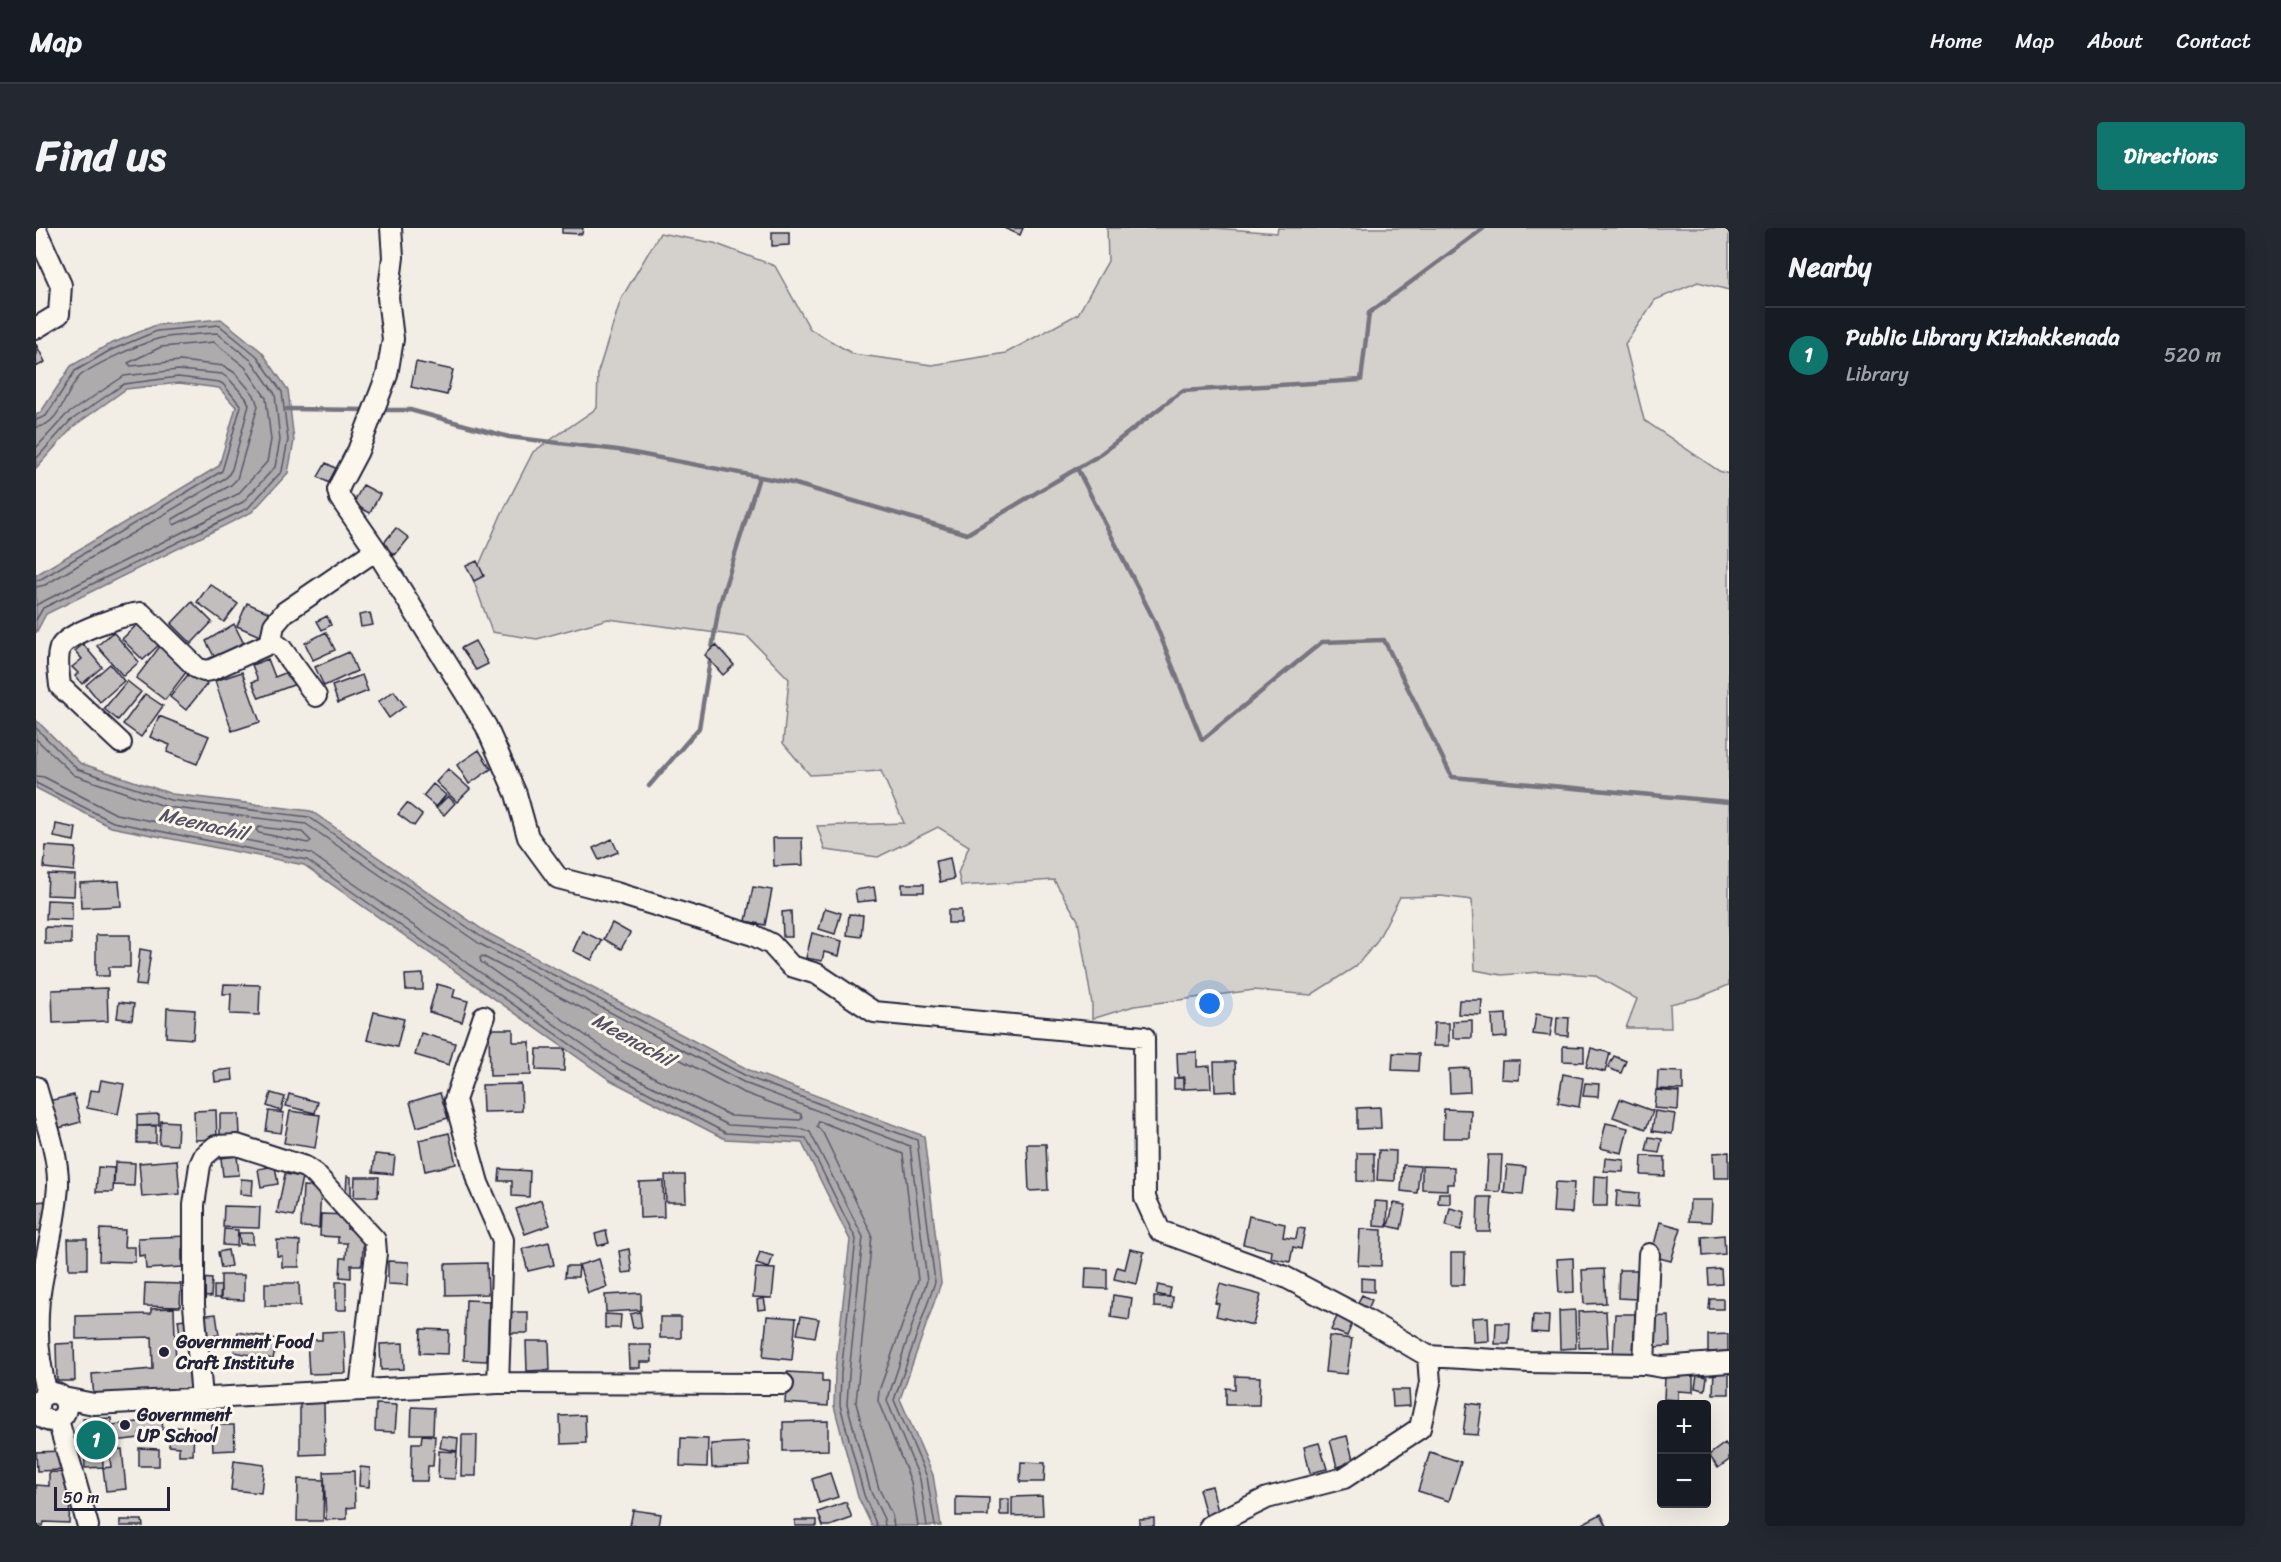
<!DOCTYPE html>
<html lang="en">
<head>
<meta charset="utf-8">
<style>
	body { margin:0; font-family:Sriracha,sans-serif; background:#242831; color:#f1f3f6 }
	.controls { position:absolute; right:18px; bottom:18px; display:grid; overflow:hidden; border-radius:6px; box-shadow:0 6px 24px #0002 }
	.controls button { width:54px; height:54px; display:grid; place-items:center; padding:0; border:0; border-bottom:2px solid #363941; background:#171b24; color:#f1f3f6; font:30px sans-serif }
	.scale { position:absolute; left:18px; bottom:15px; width:116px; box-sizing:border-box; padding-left:6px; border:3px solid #22223b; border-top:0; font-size:16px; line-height:21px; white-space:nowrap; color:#22223b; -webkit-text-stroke:4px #fbf7ec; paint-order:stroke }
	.you { position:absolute; left:1174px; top:776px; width:21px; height:21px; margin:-15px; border:4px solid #fff; border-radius:50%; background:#1a73e8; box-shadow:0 0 0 9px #1a73e833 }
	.badge { display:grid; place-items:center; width:39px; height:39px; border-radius:50%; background:#0f766e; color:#fff; font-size:20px; font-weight:700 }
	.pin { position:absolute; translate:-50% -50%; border:3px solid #fff; box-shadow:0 2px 6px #0006 }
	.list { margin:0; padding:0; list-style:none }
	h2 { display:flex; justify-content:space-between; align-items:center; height:78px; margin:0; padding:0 24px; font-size:26px }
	h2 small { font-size:20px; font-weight:400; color:#9ea1a6 }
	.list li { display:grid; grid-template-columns:39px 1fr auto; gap:18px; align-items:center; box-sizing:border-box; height:96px; padding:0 24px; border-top:2px solid #363941 }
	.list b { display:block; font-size:22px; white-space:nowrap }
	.list p { margin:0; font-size:20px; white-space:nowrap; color:#9ea1a6 }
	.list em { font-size:20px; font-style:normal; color:#9ea1a6 }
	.map { position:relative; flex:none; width:1693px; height:1298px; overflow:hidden; border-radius:6px }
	header { display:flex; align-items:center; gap:36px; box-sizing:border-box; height:84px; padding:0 30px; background:#171b24; border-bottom:2px solid #363941 }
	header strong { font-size:28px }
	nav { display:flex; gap:33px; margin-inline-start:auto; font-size:21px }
	.intro { display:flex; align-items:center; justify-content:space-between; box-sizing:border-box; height:144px; padding:0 36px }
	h1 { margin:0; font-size:42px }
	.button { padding:15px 27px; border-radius:6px; background:#0f766e; color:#fff; font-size:21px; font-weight:700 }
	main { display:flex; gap:36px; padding:0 36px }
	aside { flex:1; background:#171b24; border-radius:6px; box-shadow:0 6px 24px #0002 }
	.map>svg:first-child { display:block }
	.green { fill:#d4d1cc; stroke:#7b7a84; stroke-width:1.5 }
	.water { fill:#aeabad; stroke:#76747f; stroke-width:1.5 }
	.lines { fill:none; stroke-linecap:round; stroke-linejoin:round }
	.shore { stroke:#5a5969; stroke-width:1.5 }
	.stream { stroke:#76747f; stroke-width:4.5 }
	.building { fill:#c2bebe; stroke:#22223b; stroke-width:1.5 }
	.minor-casing { stroke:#22223b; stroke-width:24 }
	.minor { stroke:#fbf7ec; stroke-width:20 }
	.poi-dot { fill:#22223b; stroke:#fbf7ec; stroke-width:2 }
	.labels { text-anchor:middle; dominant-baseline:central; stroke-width:6; stroke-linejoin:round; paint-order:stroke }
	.poi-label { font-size:18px; font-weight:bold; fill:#22223b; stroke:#fbf7ec; text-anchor:start }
	.water-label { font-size:20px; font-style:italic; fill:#535263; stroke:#fbf7ec }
</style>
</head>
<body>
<header>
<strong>Map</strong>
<nav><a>Home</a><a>Map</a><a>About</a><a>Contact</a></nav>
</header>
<div class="intro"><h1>Find us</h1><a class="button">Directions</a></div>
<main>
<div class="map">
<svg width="1693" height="1298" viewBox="0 0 1693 1298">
	<rect width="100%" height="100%" fill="#f2eee5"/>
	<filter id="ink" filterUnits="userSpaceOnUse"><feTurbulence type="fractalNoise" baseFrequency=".0167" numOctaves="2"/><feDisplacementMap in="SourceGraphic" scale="12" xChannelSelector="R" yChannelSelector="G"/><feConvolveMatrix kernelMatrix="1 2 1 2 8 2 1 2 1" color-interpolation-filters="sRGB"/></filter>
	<g filter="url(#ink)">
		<path class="green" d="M1071,0h108l62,5 1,-5h451v62l-31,-8 -43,18 -30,44 19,76 75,51 10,3v511l-29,12 -30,7 1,24h-45l11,-29 -43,-24 -53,-3 -39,3 -27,-5 -3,-70 -31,-4 -41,1 -24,46 -21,24 -44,28 -57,-5 -120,16 -42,13v-15l-14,-84 -24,-40 -93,6 -3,-13 11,-27 -31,-19 -60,30 -53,-7 -8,-24 87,-3 -23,-52 -71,4 -27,-32 6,-64 -41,-42 -140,-18 -71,20 -45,-7 -19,-53 28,-64 32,-63 64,-44 1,-36 23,-73 39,-66 54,10 61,23 35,63 43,25 79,11 74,-12 72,-39 30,-53z"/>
		<path class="water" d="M185,91l41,33 26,38 6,51 -6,32 -36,39 -206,102 -10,19v-58l183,-109 17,-59 -17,-19 -40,-5 -53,6 -52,37 -38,42v-53l5,-3 30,-46 35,-20 50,-21z
			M0,492l44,43 92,31 139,17 175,121 267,140 171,64 17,147 -41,116 33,76 8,51h-69l-14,-29 -24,-91 1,-33 15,-133 -48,-97 -77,-4 -115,-59 -306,-215 -193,-38 -75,-39z"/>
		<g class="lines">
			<path class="shore" d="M178,114l31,25 21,31 5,42 -4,22 -29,32 -64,31 -2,-3 1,-3 58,-34 6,-6 21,-73 -4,-11 -19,-22 -11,-7 -44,-5 -49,5 -3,-3 33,-16z
				M0,192l10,-4 29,-45 34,-20 48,-20 62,-6 38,31 25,36 6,48 -6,31 -34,37 -205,100 -7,12
				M0,199c24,-1 29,-36 44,-51 13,-11 64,-34 81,-38 18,-3 37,-4 56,-5l35,28 23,33 5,46 -5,27 -32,35 -207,103
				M0,220l30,-33 58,-39 54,-6 44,4 7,5 17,19 3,7 -17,64 -5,8 -182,108 -9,2
				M0,231l34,-38 54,-37 54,-7 41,5 4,2 18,22 -19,65 -181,108 -5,1
				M0,500l41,41 93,31 139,17 174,121 267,140 167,62 18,142 -41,118 33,77 8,49
				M0,511l38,36 93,32 139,17 174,120 267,140 163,62 17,135 -40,120 33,78 7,47
				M0,548l8,1 72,37 194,39 308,216 110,56 74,4 8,3 53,105 -14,137 -2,30 24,88 13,27 1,7
				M0,555l77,39 194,38 307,215 112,58 80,5 50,101 -15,134 -1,32 24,90 13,31
				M223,599l43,5 9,9 -3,2 -49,-10 -3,-3z
				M446,728l260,136 59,22 1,4 -2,2 -69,-4 -109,-55 -141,-99 -1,-4z
				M858,1298l-2,-11 -13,-26 -23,-86 16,-168 -49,-102 -6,-7 2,-5 84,33 15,126 -39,111 -1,10 33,81 7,44"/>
			<path class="stream" d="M251,181l81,1
				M344,182h30l99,27 109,13 174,33 175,51 131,-78 84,-65 179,-11 8,-67 115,-85
				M1041,240l77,152 48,120 120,-98 62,-2 68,137 277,25
				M613,558l50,-58 20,-122 40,-129"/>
		</g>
		<path class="building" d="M526,0h21l-1,6 -20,-1z
			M968,0h19l-3,7z
			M736,4h17v13l-17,1z
			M0,116l9,18 -9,5z
			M380,134l37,8 -6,25 -36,-8z
			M290,235l13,7 -8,14 -13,-7z
			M327,257l17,9 -10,19 -17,-9z
			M360,300l13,10 -14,17 -13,-10z
			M441,333l7,15 -10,5 -8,-15z
			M174,356l28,20 -14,18 -27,-20z
			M156,374l20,20 -21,22 -20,-20z
			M211,375l25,11 -10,23 -25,-11z
			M334,385l3,12 -12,2 -2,-12z
			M291,388l4,9 -9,5 -5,-9z
			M105,393l21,21 -19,18 -21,-21z
			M198,396l12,24 -29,14 -11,-21z
			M77,404l26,30 -16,14 -26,-30z
			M290,404l9,18 -22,10 -8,-17z
			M439,413l13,23 -12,6 -15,-22z
			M47,416l19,23 -20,17 -7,-8 3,-3 -6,-6 10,-8 -7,-8z
			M125,417l29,22 -25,33 -29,-22z
			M680,417l18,20 -11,10 -18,-20z
			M313,424l8,19 -33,15 -9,-19z
			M232,431l7,18 20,-8 6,13 -42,16 -7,-16 6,-2 -6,-15z
			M74,436l14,17 -24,21 -14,-17z
			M155,443l16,13 -21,26 -16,-13z
			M206,444l18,50 -28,9 -17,-50z
			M326,447l6,16 -30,12 -6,-17z
			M91,453l14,11 -23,28 -14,-11z
			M358,463l11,15 -16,12 -11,-16z
			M109,466l18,12 -22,31 -18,-13z
			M123,488l50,20 -12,28 -30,-12 3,-7 -20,-8z
			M443,522l12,19 -22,15 -12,-19z
			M412,541l22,20 -13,13 -21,-20z
			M397,556l13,11 -10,12 -13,-11z
			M412,568l7,7 -11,12 -8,-7z
			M371,575l15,12 -8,11 -16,-12z
			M20,596l20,4 -2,13 -20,-4z
			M737,610h29l1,27 -29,1z
			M576,611l6,13 -19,8 -6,-12z
			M10,618l30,2 -2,23 -30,-3z
			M914,630l4,21 -14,3 -4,-21z
			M12,646l27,1 -1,21 -27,-1z
			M83,653l2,25 -40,2 -1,-25z
			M866,656h22v8h-22z
			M717,659l19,3 -7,35 -19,-4z
			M838,659l2,13 -19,2 -2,-12z
			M11,672l25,1v19l-26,-1z
			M789,680l16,5 -6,21 -16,-5z
			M912,682h13v13h-13z
			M755,683l1,26h-9l-1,-25z
			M813,686l14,1 -2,22 -14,-2z
			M576,695l18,10 -9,16 -17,-10z
			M9,699l26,1v16h-26z
			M546,703l20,10 -10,19 -19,-9z
			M776,705l30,8 -3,15 -15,-4 -2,9 -16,-3z
			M60,707h34v32h-21v9h-13z
			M104,721l11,2 -5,35 -10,-1z
			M387,746v16h-17l-1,-15z
			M188,756l36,1 -1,30 -29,-1 1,-20h-8z
			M401,756l18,5 -2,8 15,4 -6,21 -33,-10z
			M71,760l1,33 -55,2 -1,-33z
			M1423,772h23l-1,15 -23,-1z
			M83,774l15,2 -2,16 -15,-2z
			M131,780l28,2 -2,29 -27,-2z
			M338,784l30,7 -7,28 -30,-7z
			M1470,786l1,23 -14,1 -1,-23z
			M1500,786l17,3 -3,19 -17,-2z
			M1521,789l12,1 -1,18 -12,-1z
			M1436,792v18h-19v-17z
			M1398,795h15v23h-16z
			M453,801h24v13h17l1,33 -41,1z
			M385,805l34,10 -6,22 -34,-10z
			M1527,818l21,1v15l-21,-1z
			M1555,820l19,5 -5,19 -19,-5z
			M501,821h28l-1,22 -28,-1z
			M1161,824v15l13,-1 1,22 -27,1v-12l-6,1 -1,-25z
			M1357,825l26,1 -1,17 -26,-1z
			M1578,828l12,5 -5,12 -13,-5z
			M1466,833h18l-1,19 -18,-1z
			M1178,834h21l1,29 -21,1z
			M1433,840l1,24 -20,1 -1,-24z
			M196,841l1,11 -18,2 -1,-11z
			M1622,843l25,1v18l-26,-1z
			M1527,846l20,4 -4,29 -21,-4z
			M1138,850h9v11h-9z
			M65,852l23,4 -6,30 -31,-6 3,-18 9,1z
			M1549,855l14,1 -1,13 -15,-1z
			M485,856l1,27 -39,1 -1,-27z
			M1620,862l23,2 -1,18 -24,-2z
			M235,865l14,4 -4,14 -14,-5z
			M404,865l8,25 -31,9 -7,-25z
			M253,866l29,8 -3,11 -29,-7z
			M38,867l7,27 -26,7 -7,-28z
			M1584,871l33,12 -7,18 -33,-12z
			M1344,879l1,21 -24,1v-21z
			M1408,881l27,1 -1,28h-27z
			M180,882l1,29 -22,1 -1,-29z
			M233,883l15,2 -3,20 -15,-2z
			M254,883l30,4 -5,33 -31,-5z
			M1619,883l20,3 -3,20 -20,-3z
			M123,886v11l-22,1v-11z
			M184,886h19l1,22h-20z
			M125,893l17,1 -1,23 -18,-1z
			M1570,895l22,5 -6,25 -22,-5z
			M101,898h19v17h-19z
			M413,905l7,31 -31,7 -6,-31z
			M1613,909l13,2 -3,14 -13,-2z
			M991,916h19l2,46 -19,1z
			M1343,922l17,1 -1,30 -18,-1z
			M1693,924v26h-15l-1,-25z
			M1321,925h17v29l-17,-1z
			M339,926l20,2 -2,18 -20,-2z
			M1452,927h14l-2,37 -14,-1z
			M201,928l2,19 -16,1 -2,-18z
			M1606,928l23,1v19l-24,-1z
			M1569,930l19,2 -1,12 -19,-1z
			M141,932l3,34 -38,3 -3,-34z
			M79,934l20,1 -1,23 -20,-1z
			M1367,937l17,1 -3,27 -16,-2z
			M1471,937l19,2 -3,28 -19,-2z
			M239,938l3,18 -17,3 -3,-18z
			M1386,938l32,1v17h-7v6l-25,-1z
			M62,939l16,1 -1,24h-17z
			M464,941l30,2 -1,26 -17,-1v-15h-13z
			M249,946l17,3 -8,39 -17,-3z
			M629,947h20l1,27h-20z
			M311,948l4,1v17h-5z
			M1558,948l14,1 -1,29h-14z
			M319,949h24l-1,20h-24z
			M205,951l12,1 -1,15 -12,-1z
			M627,953l1,36 -24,1 -1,-36z
			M1519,954l19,1 -2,30 -19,-1z
			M267,958l18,1 -2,41 -18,-1z
			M1581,963l22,2 -1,15 -22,-2z
			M1403,965h11v11l-12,-1z
			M1442,969h14l-2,35h-13z
			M505,972l9,25 -25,9 -9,-25z
			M1654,972h22l-1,22 -22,-1z
			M9,973v29l-9,1v-29z
			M1339,973l13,1 -1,25 -13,-1z
			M1358,975l12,2 -5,24 -13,-3z
			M188,978l36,1 -1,21 -36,-1z
			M1414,980l15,4 -4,18 -15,-4z
			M285,986l27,1 -1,14 17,1 -2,35h-11v13l-11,-1 1,-19h5l1,-15h-9v-6l-18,-1z
			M1213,988l36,8 -2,13 13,2 2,-11 7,1 -4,20 -8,-2 -3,15 -19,-4 1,-7 -29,-7z
			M1624,994l21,6 -10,33 -20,-5z
			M64,1001l25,1 -1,17h11v15l-36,-1z
			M188,1001l14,1 -1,16 -14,-1z
			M1324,1001l22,1 -1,36 -23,-1z
			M570,1003l3,12 -11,3 -3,-12z
			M203,1005h14v11h-13z
			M1688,1007l1,19 -22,2 -1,-19z
			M152,1008v13h-6v18l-36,2 -1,-14 -6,1 -1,-18z
			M32,1011h19v30h-18z
			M241,1012l23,1 -1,26h-17v-11h-5z
			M513,1014l5,23 -26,6 -6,-22z
			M593,1021l3,23 -10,1 -3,-22z
			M1094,1021l14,3 -7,32 -23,-5 3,-12 8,2z
			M192,1022l3,16 -10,2 -3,-16z
			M724,1024l13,4 -4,12 -13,-4z
			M1415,1025h14l-1,32h-13z
			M1537,1030l1,34 -15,1 -2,-34z
			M563,1031l8,28 -19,6 -9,-28z
			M352,1033l21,1 -1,23 -20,-1z
			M451,1035l1,31 -42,1 -1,-31z
			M530,1038h13l-1,11h-13z
			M720,1040l19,1 -3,29 -19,-1z
			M1050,1040l21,1v20l-22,-1z
			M1568,1041l2,34 -22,1 -2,-34z
			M1685,1041l1,15 -13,1 -1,-15z
			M1583,1042h18l-1,29 -18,-1z
			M185,1047h23v25l-23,-1z
			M165,1050l11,1 -1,18 -11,-1z
			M1325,1050l13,1v13l-13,-1z
			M300,1054h10v28h-10z
			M109,1055l36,1 -1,23 -36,-1z
			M229,1055h34l1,23h-35z
			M1184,1056l41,11 -8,30 -37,-9 3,-12 -4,-1z
			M1122,1057l13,3 -2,9 -13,-3z
			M178,1058h7l-1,12h-6z
			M605,1065v17l-35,2 -1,-17z
			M1077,1067l19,3 -3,22 -18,-3z
			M1326,1067l10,5 -4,9 -11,-5z
			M1118,1069h19l-1,11 -18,-1z
			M728,1070l2,11 -8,1 -1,-10z
			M1674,1071h13v10h-14z
			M430,1072l23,1 -2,60 -23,-1z
			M138,1080l2,59 16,-1 2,24 -100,8 -2,-24 61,-5 -1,-32 -76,2v-23l75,-2v-5z
			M1539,1082l1,38 -16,1 -1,-38z
			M1570,1083l2,36 -29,1 -1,-36z
			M470,1084h22v21h-22z
			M604,1084l2,15 -9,1 -3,-14z
			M1303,1084l15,7 -7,17 -16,-6z
			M180,1086l3,21 -18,2 -3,-21z
			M569,1086l16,1 -1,13h-15z
			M1579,1086h20l-2,42h-20z
			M1497,1087l16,1 -1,17 -16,-1z
			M731,1088l29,2 -4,42 -29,-3z
			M765,1088l18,3 -4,18 -18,-3z
			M1633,1088l1,30 -18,1 -1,-30z
			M624,1089h21v21h-21z
			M1452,1089l1,24 -16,1 -1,-24z
			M159,1090l4,21 -18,2 -3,-21z
			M1460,1095h14l-1,21h-14z
			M385,1101l28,1 -1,24 -28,-1z
			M308,1103l2,42 -37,1 -2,-34h15v-8z
			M202,1104l39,7 -4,20 -39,-7z
			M1692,1106v17l-20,1v-17z
			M1293,1108l23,3 -5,35 -22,-2z
			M490,1113h23l1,29 -23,1z
			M38,1115l1,38h-18l-1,-37z
			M367,1115l1,26 -23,1 -1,-26z
			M592,1117h23l1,17h-12v6h-11z
			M1678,1141h15v25h-16z
			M751,1144l35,2v8h7l-1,24 -43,-3z
			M1661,1147l10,2 -2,13 -10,-2z
			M1199,1148l25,1 -1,28h-33v-17l9,1z
			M1629,1148h28v16l-15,-1v9l-14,-1z
			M1356,1162h17l1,16 -17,1z
			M288,1175l1,51 -25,1v-51z
			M1431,1175l15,2 -4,30 -15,-1z
			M340,1176l21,1 -2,27 -20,-1z
			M376,1179l22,1 -1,26h-22z
			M549,1187l1,28 -25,1 -1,-28z
			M75,1190l1,14h-10l1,35 -18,1 -2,-49z
			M126,1191l1,11 -24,3v5l-24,3 -2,-16z
			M792,1193v29l-45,1v-29z
			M176,1197h22l1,25 -22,1z
			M134,1199l24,1 -1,27h-14v-8l-10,-1z
			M386,1207l13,1 -2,30h-5l-1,15h-16l1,-38h9z
			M426,1207h15l-1,41h-15z
			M406,1208l16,2 -1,13 -17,-3z
			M1311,1208l7,27 -17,4 -7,-27z
			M645,1210l27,1 -1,28 -27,-1z
			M712,1214l2,24 -38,2 -1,-24z
			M1283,1215l8,26 -17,4 -6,-26z
			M1689,1215l4,6v11l-11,8 -9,-13z
			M103,1220l20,1v17h-20z
			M86,1221l4,40 -20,2 -3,-23 8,-1 -2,-17z
			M26,1223l1,19 -26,1 -1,-19z
			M403,1223l18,1 -2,27 -17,-1z
			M1394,1224l31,10 -12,39 -31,-10z
			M198,1233l30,4 -3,28 -30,-3z
			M985,1234l24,1 -1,19h-24z
			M324,1239l10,1 -1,19 -10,-1z
			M318,1243l1,36 -8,1v11l-21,1 -2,-48z
			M13,1244l22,1 -2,50 -25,-1 -1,4h-7v-41l13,1z
			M794,1245l8,24 -19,6 -7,-24z
			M262,1251l26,1 -1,41h-26z
			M1176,1258l7,30 -12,3 -8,-30z
			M1006,1268l1,19 -31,1v-19z
			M920,1269l33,1 -1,18h-32z
			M964,1271h9v16h-9z
			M810,1274l6,16 -22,8h-7l-5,-14z
			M597,1282l28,4 -2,12h-29z
			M1565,1286l6,12h-29z
			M1118,1290v8h-15v-7z
			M84,1292h22l1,6h-23z
			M759,1292h22v6h-22z"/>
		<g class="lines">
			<g class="minor-casing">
				<path id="minor" d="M355,0l2,29 -5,40 5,42 -6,36 -29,76 -17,32 -3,7 2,8 36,52 110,176 30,68 12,43 30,41 58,15 137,42 18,9 20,22 26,8 57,38 270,25 1,161 15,33 125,46 78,41 65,38 101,6 115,2 18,3 67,-5
					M0,2l25,55 -2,29 -23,14
					M235,412l10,8 35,48
					M85,515l-61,-57c-1,-12 -4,-26 0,-38 7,-16 63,-33 81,-35l56,55 7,3 7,-1 55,-25 5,-5 3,-15 11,-13 91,-62
					M448,788l-29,84 23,83 25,57 -5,143
					M0,859c8,29 23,69 22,98 -2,38 -14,76 -19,114 -3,31 0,66 8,95
					M1608,1136l5,-110
					M2 1179a14 14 0 1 1 28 0a14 14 0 1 1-28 0Z
					M27,1170l31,6 404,-21 285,1
					M166,1170l-8,-93v-100l6,-40 4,-9 12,-10 21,-1 68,22 10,7 60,66 1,13 -16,137
					M22,1192l30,106
					M1174,1298l57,-28 77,-20 76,-50 10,-45 -2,-27"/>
			</g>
			<use href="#minor" class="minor"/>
		</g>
	</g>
	<g class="poi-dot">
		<circle cx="128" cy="1124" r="6"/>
		<circle cx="89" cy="1197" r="6"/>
	</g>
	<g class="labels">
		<g class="poi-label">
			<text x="140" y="1114">Government Food<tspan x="140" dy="21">Craft Institute</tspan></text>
			<text x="101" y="1187">Government<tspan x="101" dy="21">UP School</tspan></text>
		</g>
		<g class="water-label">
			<text transform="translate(167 596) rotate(13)">Meenachil</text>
			<text transform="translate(597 812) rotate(29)">Meenachil</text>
		</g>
	</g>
</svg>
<div class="controls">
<button>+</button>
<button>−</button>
</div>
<div class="scale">50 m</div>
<div class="you"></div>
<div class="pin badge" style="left:60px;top:1212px">1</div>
</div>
<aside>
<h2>Nearby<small></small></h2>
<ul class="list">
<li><span class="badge">1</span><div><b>Public Library Kizhakkenada</b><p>Library</p></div><em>520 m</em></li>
</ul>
</aside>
</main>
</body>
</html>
